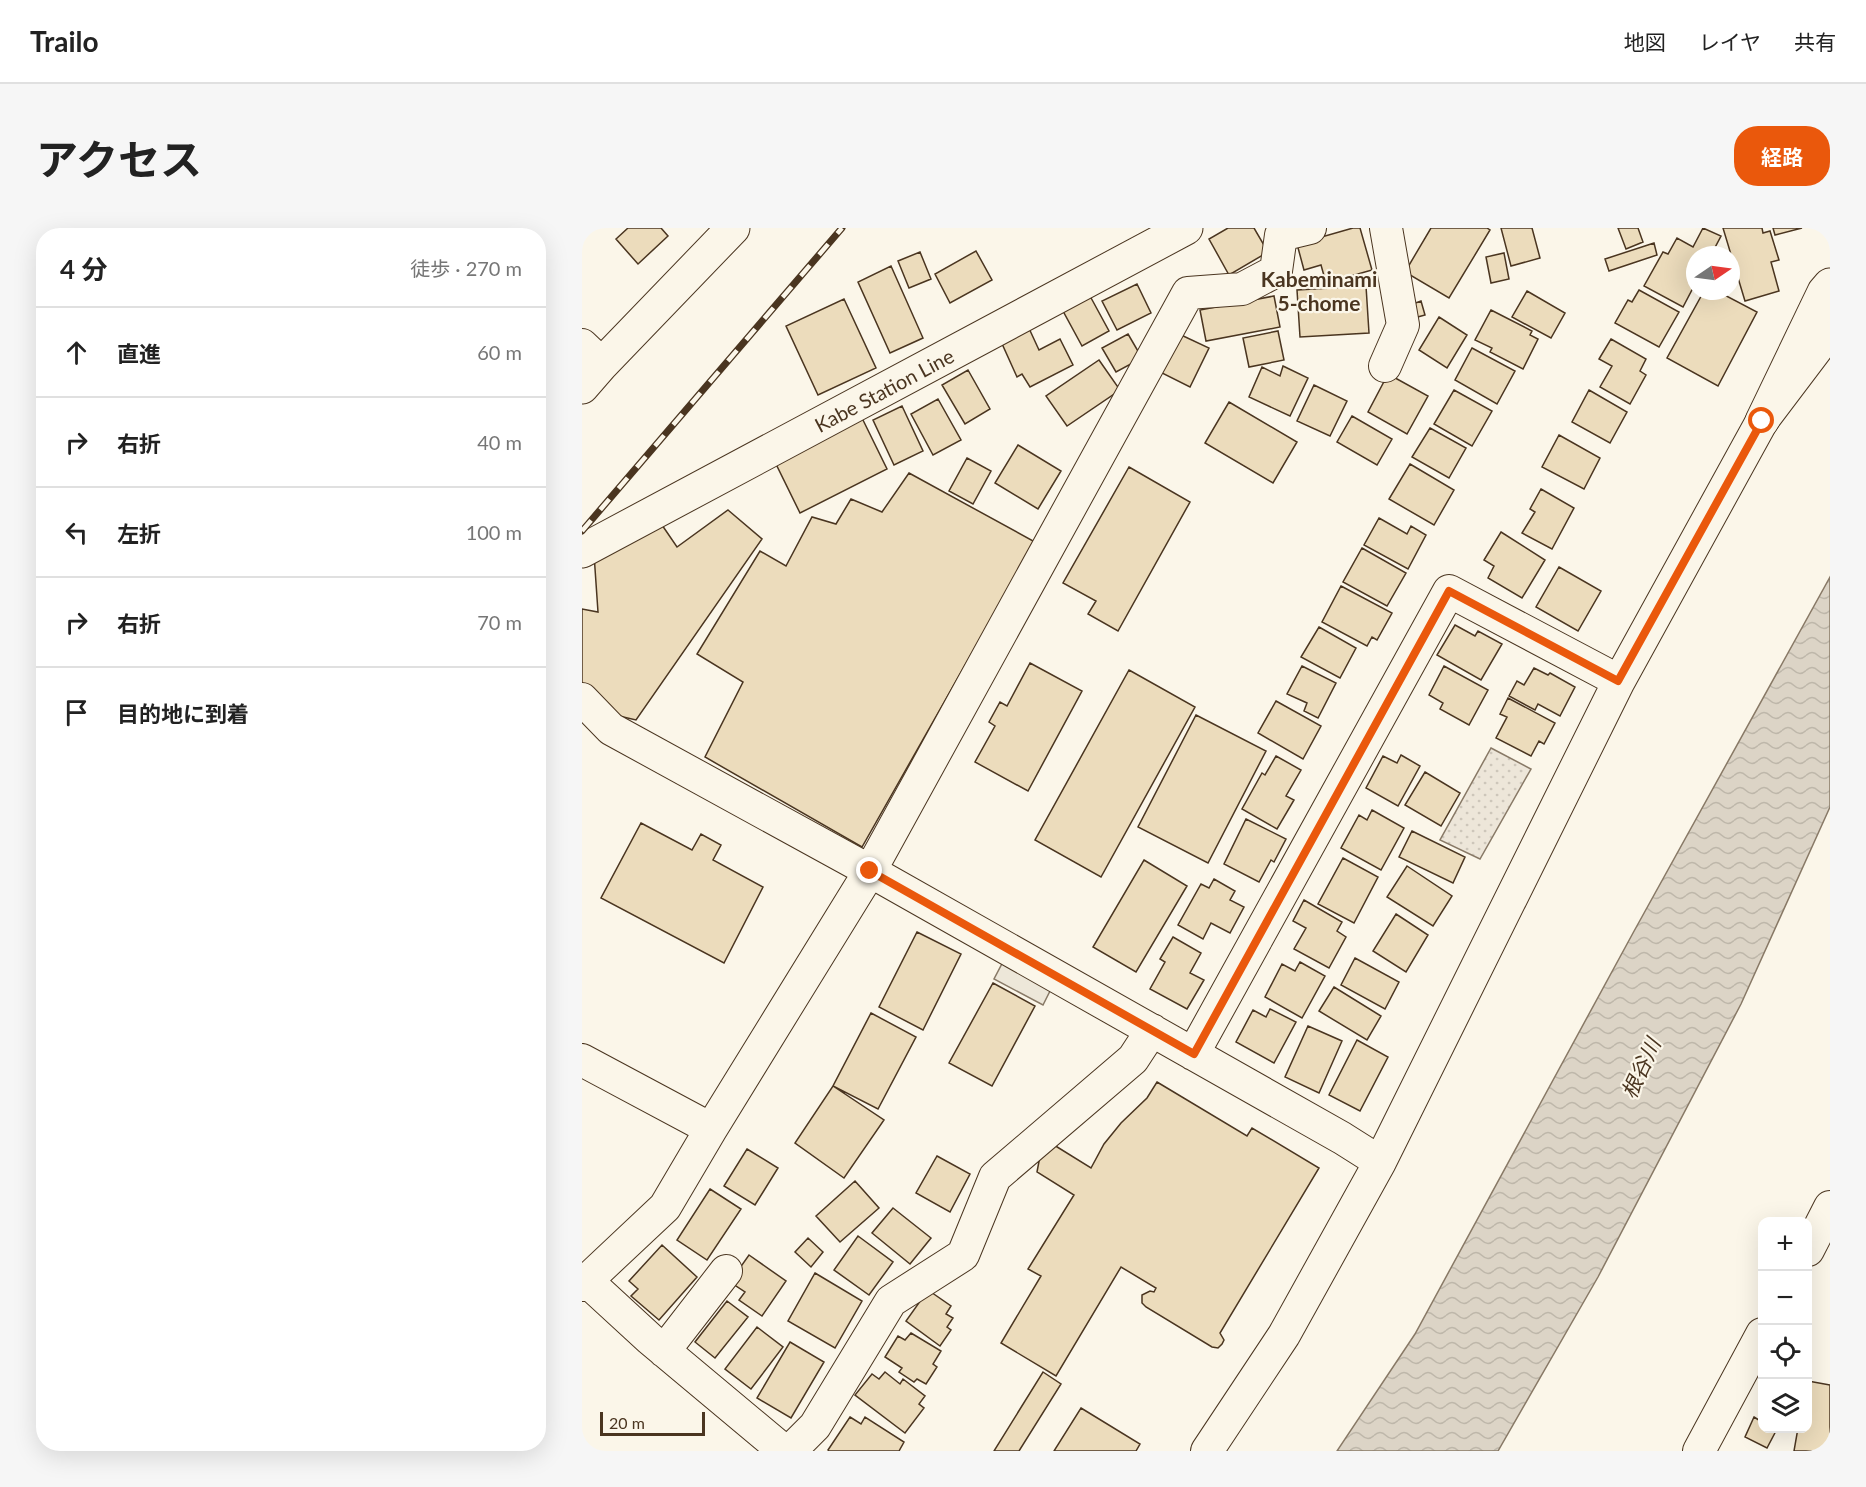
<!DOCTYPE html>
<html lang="ja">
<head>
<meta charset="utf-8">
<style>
	body { margin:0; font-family:Lato,"Noto Sans JP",sans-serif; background:#f6f6f6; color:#222 }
	.controls { position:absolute; right:18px; bottom:18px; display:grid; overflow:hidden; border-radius:12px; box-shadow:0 6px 24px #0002 }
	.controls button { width:54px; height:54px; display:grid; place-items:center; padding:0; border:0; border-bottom:2px solid #e0e0e0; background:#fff; color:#222; font:30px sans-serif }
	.compass { position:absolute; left:1104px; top:18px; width:54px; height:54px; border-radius:50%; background:#fff; box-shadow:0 6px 24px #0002; rotate:77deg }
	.scale { position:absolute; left:18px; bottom:15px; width:105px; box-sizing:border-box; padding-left:6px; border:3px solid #4a3520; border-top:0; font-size:16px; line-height:21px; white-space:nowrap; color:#4a3520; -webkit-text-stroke:4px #fbf6e9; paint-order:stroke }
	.stop { position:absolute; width:18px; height:18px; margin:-14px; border:4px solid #ea580c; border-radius:50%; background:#fff }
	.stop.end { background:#ea580c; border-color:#fff; box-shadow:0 2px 6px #0008 }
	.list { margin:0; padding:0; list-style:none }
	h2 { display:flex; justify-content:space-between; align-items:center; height:78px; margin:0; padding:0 24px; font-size:26px }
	h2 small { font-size:20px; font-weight:400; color:#767676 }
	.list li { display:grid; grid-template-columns:39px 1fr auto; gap:18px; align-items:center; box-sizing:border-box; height:90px; padding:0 24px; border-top:2px solid #e0e0e0 }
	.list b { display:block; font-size:22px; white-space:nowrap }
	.list em { font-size:20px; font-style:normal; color:#767676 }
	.icon { flex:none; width:33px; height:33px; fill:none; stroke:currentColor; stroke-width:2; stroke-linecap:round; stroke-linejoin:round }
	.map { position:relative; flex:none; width:1248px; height:1223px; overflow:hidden; border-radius:24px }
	header { display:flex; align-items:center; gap:36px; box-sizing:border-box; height:84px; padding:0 30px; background:#fff; border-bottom:2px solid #e0e0e0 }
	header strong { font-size:28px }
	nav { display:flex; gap:33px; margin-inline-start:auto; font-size:21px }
	.intro { display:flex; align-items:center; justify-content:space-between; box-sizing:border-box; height:144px; padding:0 36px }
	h1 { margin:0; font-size:42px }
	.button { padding:15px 27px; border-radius:24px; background:#ea580c; color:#fff; font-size:21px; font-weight:700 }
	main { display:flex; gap:36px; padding:0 36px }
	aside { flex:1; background:#fff; border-radius:24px; box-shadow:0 6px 24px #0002 }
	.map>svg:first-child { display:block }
	.park { fill:url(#park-dots); stroke:#887966; stroke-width:1.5 }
	.parking { fill:#ede7d9; stroke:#887966; stroke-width:1.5 }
	.water { fill:url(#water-waves); stroke:#887966; stroke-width:1.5 }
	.building { fill:#ecdcbc; stroke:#4a3520; stroke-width:1.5 }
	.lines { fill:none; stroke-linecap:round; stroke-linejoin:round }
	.street-casing { stroke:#4a3520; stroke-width:34 }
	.secondary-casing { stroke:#4a3520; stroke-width:35 }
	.highway-casing { stroke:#4a3520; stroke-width:35 }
	.street { stroke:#fbf6e9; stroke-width:32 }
	.secondary { stroke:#fbf6e9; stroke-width:33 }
	.highway { stroke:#fbf6e9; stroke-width:33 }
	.rail-casing { stroke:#4a3520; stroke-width:7 }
	.rail { stroke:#fbf6e9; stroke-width:4.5; stroke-dasharray:14; stroke-linecap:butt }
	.route { stroke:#ea580c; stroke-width:8 }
	.labels { text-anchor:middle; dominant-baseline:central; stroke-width:4.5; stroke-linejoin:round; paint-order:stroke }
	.street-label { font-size:20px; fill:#4a3520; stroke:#fbf6e9 }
	.neighbourhood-label { font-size:21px; font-weight:bold; fill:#4a3520; stroke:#fbf6e9 }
	.water-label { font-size:21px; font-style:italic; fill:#4a3520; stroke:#fbf6e9 }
</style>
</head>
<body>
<header>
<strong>Trailo</strong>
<nav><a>地図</a><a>レイヤ</a><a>共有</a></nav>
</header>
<div class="intro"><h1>アクセス</h1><a class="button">経路</a></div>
<main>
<aside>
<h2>4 分<small>徒歩 · 270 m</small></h2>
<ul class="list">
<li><svg class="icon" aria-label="ahead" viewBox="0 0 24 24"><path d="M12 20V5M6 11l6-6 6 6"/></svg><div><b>直進</b></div><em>60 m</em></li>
<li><svg class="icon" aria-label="right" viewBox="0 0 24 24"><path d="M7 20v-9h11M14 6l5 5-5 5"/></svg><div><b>右折</b></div><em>40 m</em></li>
<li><svg class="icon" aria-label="left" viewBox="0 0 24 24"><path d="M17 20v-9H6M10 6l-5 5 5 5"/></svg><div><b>左折</b></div><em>100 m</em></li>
<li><svg class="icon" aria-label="right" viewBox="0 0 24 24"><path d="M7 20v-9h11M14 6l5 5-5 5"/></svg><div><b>右折</b></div><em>70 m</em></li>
<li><svg class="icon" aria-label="arrive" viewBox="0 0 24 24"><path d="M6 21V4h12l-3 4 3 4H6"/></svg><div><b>目的地に到着</b></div></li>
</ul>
</aside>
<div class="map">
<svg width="1248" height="1223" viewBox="0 0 1248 1223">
	<defs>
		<pattern id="park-dots" width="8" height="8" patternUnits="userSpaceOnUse" patternTransform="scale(1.5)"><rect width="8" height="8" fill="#ede6d9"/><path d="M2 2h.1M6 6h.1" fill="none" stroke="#cdc6ba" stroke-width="1.8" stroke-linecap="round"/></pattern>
		<pattern id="water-waves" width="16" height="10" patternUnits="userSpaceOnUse" patternTransform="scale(1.5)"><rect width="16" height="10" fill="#dcd4c6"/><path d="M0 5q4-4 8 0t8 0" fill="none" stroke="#beb7aa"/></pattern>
	</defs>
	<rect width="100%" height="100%" fill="#fbf6e9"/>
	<path class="park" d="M909,520l40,21 -51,90 -40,-19z"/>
	<path class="parking" d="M423,730l49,25 -11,22 -49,-26z"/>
	<path class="water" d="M1248,349v230l-89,197 -143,273 -100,174h-161l78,-117 218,-401z"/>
	<path class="building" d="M46,0h33l7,8 -30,28 -22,-25z
		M646,0h26l14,24 -39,23 -20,-36z
		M771,0h7l12,42 -46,13 -5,-18 -17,5 -7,-26z
		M849,0h56l3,2 -41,68 -44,-26z
		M919,0h31l8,30 -29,8z
		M1036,0h20l5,14 -17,7z
		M1121,0l18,8 -10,19h-16v29l-12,23 -39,-21 19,-34 5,2 9,-16 16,9z
		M1141,0h39l1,5 7,-2 9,29 -8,2 8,29 -34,10z
		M1191,0h29l-27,7z
		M1072,15l3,12 -48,16 -4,-12z
		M394,23l16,29 -42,23 -15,-29z
		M338,24l11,27 -22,9 -11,-27z
		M922,25l5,26 -18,4 -5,-26z
		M309,38l32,72 -33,15 -32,-71z
		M555,56l14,29 -34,17 -15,-29z
		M784,58l3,47 -69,4 -3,-47z
		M1057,62l40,22 -20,35 -44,-24 13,-23 4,2z
		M945,63l38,22 -14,25 -39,-21z
		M1122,63h13l40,21 -39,74 -51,-28z
		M508,68l19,35 -27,15 -19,-35z
		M692,68l6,31 -74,14 -6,-31z
		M262,71l32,69 -58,27 -32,-69z
		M839,73l4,14 -11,3 -4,-13z
		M909,82l41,21 -2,4 8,4 -15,30 -33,-17 2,-4 -17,-8z
		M857,89l28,18 -20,33 -28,-18z
		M445,96l12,26 21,-11 13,26 -43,22 -8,-13 -5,3 -18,-40z
		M696,103l6,29 -35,7 -6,-29z
		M546,106l14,24 -26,14 -14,-24z
		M597,106l30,14 -19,39 -30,-15z
		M1029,111l35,20 -6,12 6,4 -16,29 -30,-17 12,-21 -13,-7z
		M890,120l43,23 -18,33 -42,-24z
		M517,132l21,30 -53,36 -21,-30z
		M701,138l25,12 -18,38 -41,-19 13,-30 18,9z
		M386,142l22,39 -25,15 -23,-39z
		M806,146l40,22 -21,38 -39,-22z
		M732,157l33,16 -17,35 -33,-15z
		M872,162l38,21 -20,35 -38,-22z
		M1007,162l38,22 -17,31 -38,-21z
		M356,171l23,41 -28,15 -22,-41z
		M647,174l68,40 -24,41 -68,-40z
		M320,178l21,45 -29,14 -21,-45z
		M770,188l40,23 -15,26 -40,-23z
		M280,190l25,51 -87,44 -25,-51z
		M848,200l36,20 -17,30 -37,-21z
		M977,207l41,23 -16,31 -42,-22z
		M436,217l43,26 -23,38 -43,-26z
		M385,230l24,13 -18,33 -24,-13z
		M828,236l44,26 -20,35 -45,-26z
		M547,239l61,35 -72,129 -30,-17 8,-13 -33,-18z
		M327,245l126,69 -173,305 -157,-90 38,-75 -46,-28 63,-103 26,15 26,-49 24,7 15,-25 31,13z
		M959,261l33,19 -22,41 -30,-16 13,-21 -5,-3z
		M146,282l34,29 -126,181 -17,-4 -37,-33v-74l16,3 -4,-58 68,-29 15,22z
		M797,290l28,16 4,-8 15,9 -18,34 -44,-24z
		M919,304l44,28 -23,38 -34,-20 6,-12 -10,-6z
		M780,320l44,25 -19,33 -44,-24z
		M977,339l42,24 -23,40 -42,-24z
		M759,358l51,27 -15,27 -5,-3 -5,9 -45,-24z
		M873,397l20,11 3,-5 24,13 -21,36 -44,-25z
		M737,399l37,21 -16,30 -39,-21z
		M448,435l52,28 -54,100 -53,-29 20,-36 -6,-4 11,-20 7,4z
		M720,438l34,17 -18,35 -14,-7 3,-8 -20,-9z
		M862,438l44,24 -19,35 -29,-16 3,-6 -14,-8z
		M952,440l14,7 2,-2 25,14 -15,29 -22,-12 -3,6 -26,-14 8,-15 7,4z
		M547,442l66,37 -94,170 -66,-37z
		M926,470l47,25 -11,21 -5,-3 -8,15 -35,-18 11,-21 -7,-3z
		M694,473l45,25 -18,33 -45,-26z
		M614,487l70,36 -58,112 -70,-36z
		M819,527l19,11 -22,40 -32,-18 17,-32 14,7z
		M694,528l25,14 -15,26 8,4 -17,29 -35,-20 20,-36 3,2z
		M843,544l35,21 -19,33 -36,-21z
		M790,582l32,18 -23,42 -40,-22 18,-33 8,5z
		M664,591l40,20 -12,23 -3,-2 -12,22 -35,-18z
		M59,595l51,27 9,-16 20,11 -8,15 50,27 -39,76 -123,-65z
		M830,603l53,26 -12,26 -54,-26z
		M761,630l35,19 -24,46 -36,-19z
		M562,632l43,26 -51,86 -43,-25z
		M825,638l45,30 -19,30 -46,-29z
		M632,651l21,12 -5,9 14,7 -14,26 -19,-10 -8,16 -25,-14 23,-41 8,4z
		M722,672l38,22 -5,9 9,6 -17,31 -35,-19 12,-21 -13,-7z
		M814,686l32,21 -22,37 -33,-21z
		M335,704l44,22 -38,76 -44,-23z
		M591,709l28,16 -11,20 14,7 -17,29 -37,-20 15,-27 -5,-3z
		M773,730l44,24 -14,27 -44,-24z
		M718,734l25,14 -23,42 -37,-21 17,-33 13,7z
		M411,755l42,23 -43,80 -43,-23z
		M752,759l47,29 -14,24 -48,-29z
		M688,781l26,13 -22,41 -38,-21 17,-32 13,7z
		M289,785l45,24 -38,72 -45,-23z
		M726,798l34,15 -23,52 -34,-16z
		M775,812l31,17 -28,54 -31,-16z
		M575,854l90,54 5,-8 67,40 -99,165 4,7 -2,4 -4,4 -6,-1 -66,-40 -4,-4v-8l8,-4 4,1 2,-4 -35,-21 -65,109 -55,-33 40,-67 -13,-7 46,-74 -37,-23 3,-16 14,-11 37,23 13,-24 17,-21 26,-25z
		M251,858l51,34 -40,58 -49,-35z
		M165,921l31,19 -23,37 -31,-19z
		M355,928l33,18 -20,38 -34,-19z
		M273,953l24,27 -39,34 -24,-26z
		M128,961l31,20 -34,51 -30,-20z
		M311,980l38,30 -21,26 -38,-31z
		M276,1008l35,26 -24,33 -35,-25z
		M226,1010l15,14 -12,15 -16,-15z
		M80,1017l35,32 -38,43 -28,-24 7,-7 -9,-8z
		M167,1027l37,26 -24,35 -23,-16 6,-8 -15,-10z
		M233,1045l47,28 -27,47 -47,-27z
		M346,1062l23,16 -5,8 7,4 -6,9 4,3 -11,16 -34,-25z
		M145,1073l21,16 -33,41 -20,-16z
		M175,1099l26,20 -32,42 -26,-20z
		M329,1105l30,18 -8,13 4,3 -11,17 -9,-5 -3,3 -15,-10 3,-4 -17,-11 13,-21 7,4z
		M208,1114l34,20 -33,56 -34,-20z
		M303,1144l15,12 3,-5 22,17 -6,8 5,4 -19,25 -50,-38 17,-21 7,5z
		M461,1144l18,12 -42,67h-25z
		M1226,1153l22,4v66h-36l4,-23h10z
		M499,1180l59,36 -4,7h-82z
		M268,1189l11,7 4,-7 39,25 -5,9h-70l-1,-1z
		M1172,1189l8,5v6l15,1 -10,19 -22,-11z"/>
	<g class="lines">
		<g class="street-casing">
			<path id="street" d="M0,117l20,19
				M803,138l18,-41 -17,-97
				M0,471l29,30 259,142 472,267 38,24
				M611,826l256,-463 170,90
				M0,832l129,69
				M1226,1022l22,-43
				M5,1053l63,58 134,112
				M0,1057l83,-78 46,-78 159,-258 318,-578 54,-4 34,-18 5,-36 29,-7
				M82,1123l62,-80
				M208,1223l25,-25 76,-125 72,-46 32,-78 138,-118 19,-29
				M625,1223l77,-116 96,-173 239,-481 143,-260 68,-90
				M1117,1223l63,-117"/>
		</g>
		<g class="secondary-casing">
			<path id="secondary" d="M1180,193l62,-129 6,-7
				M0,323l604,-323"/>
		</g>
		<g class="highway-casing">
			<path id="highway" d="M0,159l20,-23 131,-136"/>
		</g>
		<use href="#street" class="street"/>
		<use href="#secondary" class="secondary"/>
		<use href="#highway" class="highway"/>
		<g class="rail-casing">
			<path id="rail" d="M0,303l260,-303"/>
		</g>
		<use href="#rail" class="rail"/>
	</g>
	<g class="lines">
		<path class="route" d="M288,643l324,183 255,-463 169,90 144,-260"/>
	</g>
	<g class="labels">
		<g class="street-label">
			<text transform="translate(302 162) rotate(-28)">Kabe Station Line</text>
		</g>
		<g class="neighbourhood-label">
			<text x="737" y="50">Kabeminami<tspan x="737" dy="24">5-chome</tspan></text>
		</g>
		<g class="water-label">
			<text transform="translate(1058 840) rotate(-65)">根谷川</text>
		</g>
	</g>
</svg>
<div class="controls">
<button>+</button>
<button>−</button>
<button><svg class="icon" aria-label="locate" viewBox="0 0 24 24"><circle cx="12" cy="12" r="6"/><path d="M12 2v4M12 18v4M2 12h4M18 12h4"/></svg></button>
<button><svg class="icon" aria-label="layers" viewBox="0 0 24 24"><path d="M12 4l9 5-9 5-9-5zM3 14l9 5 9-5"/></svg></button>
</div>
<svg class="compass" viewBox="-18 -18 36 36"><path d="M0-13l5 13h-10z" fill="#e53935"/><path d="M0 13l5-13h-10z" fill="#767676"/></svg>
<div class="scale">20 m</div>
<div class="stop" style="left:1180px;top:193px"></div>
<div class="stop end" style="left:288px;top:643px"></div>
</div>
</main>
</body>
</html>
